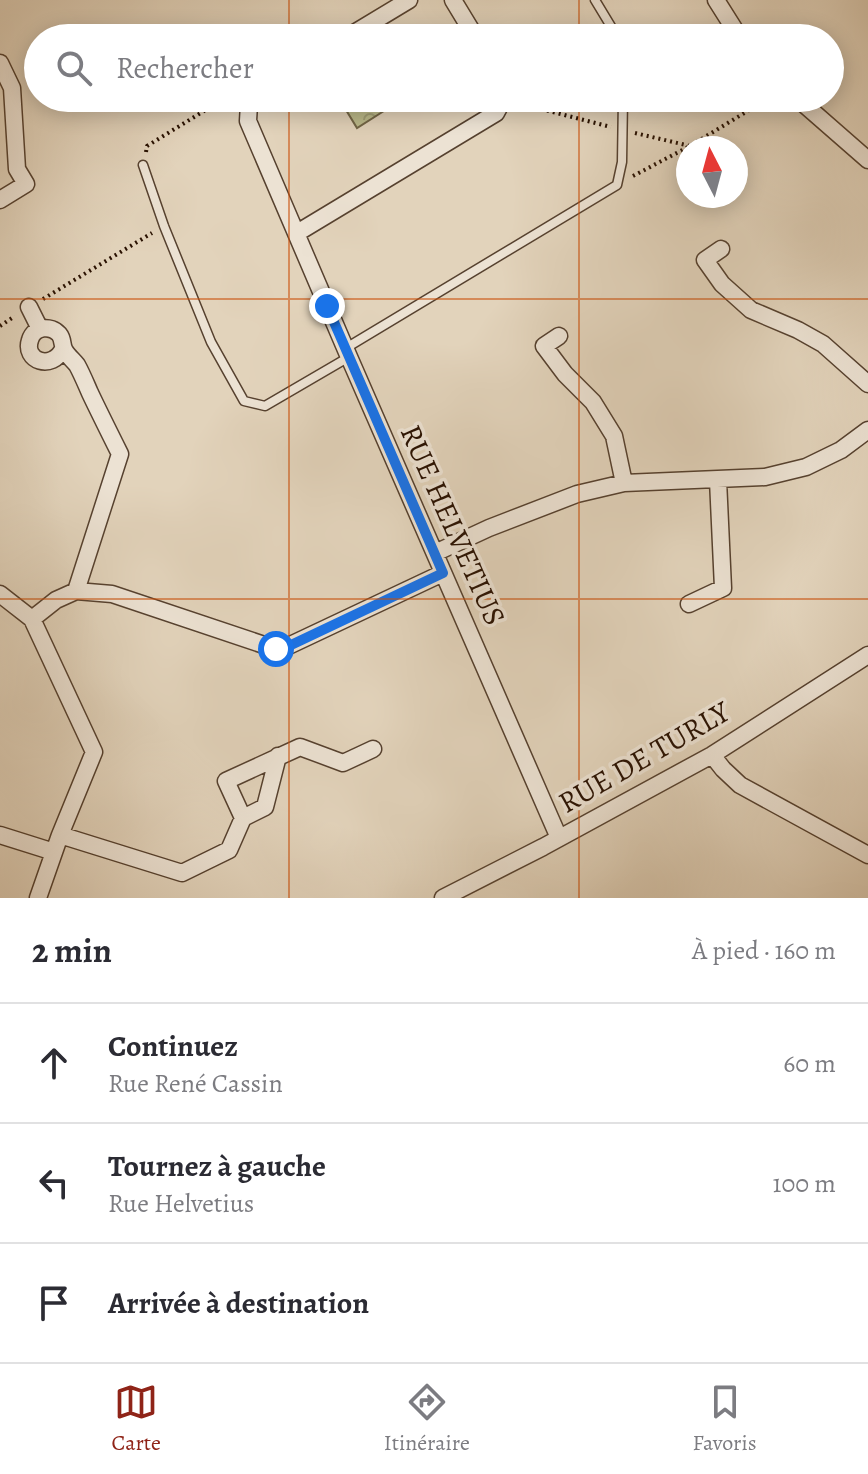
<!DOCTYPE html>
<html lang="fr">
<head>
<meta charset="utf-8">
<style>
	body { margin:0; font-family:Alegreya,serif; background:#f2f2f3; color:#2b2b33 }
	.compass { position:absolute; left:676px; top:136px; width:72px; height:72px; border-radius:50%; background:#fff; box-shadow:0 4px 20px #0003; rotate:354deg }
	.stop { position:absolute; width:24px; height:24px; margin:-18px; border:6px solid #1a73e8; border-radius:50%; background:#fff }
	.stop.end { background:#1a73e8; border-color:#fff; box-shadow:0 2px 8px #0008 }
	.list { margin:0; padding:0; list-style:none }
	h2 { display:flex; justify-content:space-between; align-items:center; height:104px; margin:0; padding:0 32px; font-size:34px }
	h2 small { font-size:26px; font-weight:400; color:#7c7c81 }
	.list li { display:grid; grid-template-columns:52px 1fr auto; gap:24px; align-items:center; box-sizing:border-box; height:120px; padding:0 32px; border-top:2px solid #e1e1e2 }
	.list b { display:block; font-size:30px; white-space:nowrap }
	.list p { margin:0; font-size:26px; white-space:nowrap; color:#7c7c81 }
	.list em { font-size:26px; font-style:normal; color:#7c7c81 }
	.icon { flex:none; width:44px; height:44px; fill:none; stroke:currentColor; stroke-width:2; stroke-linecap:round; stroke-linejoin:round }
	.map { position:relative; flex:none; width:868px; height:898px; overflow:hidden }
	.search { position:absolute; background:#fff; box-shadow:0 4px 20px #0003; left:24px; right:24px; top:24px; height:88px; display:flex; align-items:center; gap:20px; box-sizing:border-box; padding:0 28px; border-radius:44px; color:#7c7c81; font-size:30px }
	.sheet { height:464px; background:#fff }
	nav { display:flex; justify-content:space-around; align-items:center; box-sizing:border-box; height:112px; border-top:2px solid #e1e1e2; background:#fff; font-size:22px; color:#7c7c81 }
	nav a { display:grid; justify-items:center; gap:4px }
	nav .on { color:#8f2418 }
	.map>svg:first-child { display:block }
	.forest { fill:url(#forest-crowns); stroke:#726546; stroke-width:2 }
	.lines { fill:none; stroke-linecap:round; stroke-linejoin:round }
	.service-casing { stroke:#56412f; stroke-width:11 }
	.minor-casing { stroke:#56412f; stroke-width:19 }
	.path { stroke:#281000; stroke-width:4; stroke-dasharray:2 4; stroke-linecap:butt }
	.service { stroke:#ece2d3; stroke-width:8 }
	.minor { stroke:#ece2d3; stroke-width:16 }
	.route { stroke:#1a73e8; stroke-width:10 }
	.grid { fill:none; stroke:#cb4e0a; stroke-width:2; stroke-opacity:0.55 }
	.labels { text-anchor:middle; dominant-baseline:central; stroke-width:7; stroke-linejoin:round; paint-order:stroke }
	.street-label { font-size:30px; fill:#281000; stroke:#ece2d3 }
</style>
</head>
<body>
<div class="map">
<svg width="868" height="898" viewBox="0 0 868 898">
	<defs>
		<pattern id="forest-crowns" width="20" height="18" patternUnits="userSpaceOnUse" patternTransform="scale(2)"><rect width="20" height="18" fill="#bbba8b"/><path d="M2 6a3 3 0 1 1 6 0M12 15a3 3 0 1 1 6 0" fill="none" stroke="#a19f76"/></pattern>
	</defs>
	<rect width="100%" height="100%" fill="#e2d3bb"/>
	<filter id="stains"><feTurbulence type="fractalNoise" baseFrequency=".0025" numOctaves="4"/><feColorMatrix values="0 0 0 0 .2 0 0 0 0 .09 0 0 0 0 .02 0 0 0 .5 -.17"/></filter>
	<radialGradient id="worn" r=".72"><stop offset=".6" stop-color="#630" stop-opacity="0"/><stop offset="1" stop-color="#630" stop-opacity=".3"/></radialGradient>
	<path class="forest" d="M353,98h27l7,11 -30,19 -14,-23z"/>
	<g class="lines">
		<g class="service-casing">
			<path id="service" d="M595,0l23,38
				M143,165l21,61 47,116 33,59 21,5 84,-49
				M346,348l271,-163 5,-23 1,-64"/>
		</g>
		<g class="minor-casing">
			<path id="minor" d="M453,0l23,38
				M716,0l24,38
				M346,38l63,-38
				M0,63l12,25 5,81 9,15 -26,16
				M253,98l-4,6 -1,17 101,236 210,481
				M797,98l71,62
				M297,233l199,-120 8,-15
				M721,249l-16,11 17,24 29,26 47,20 25,14 45,40
				M29,307l11,22
				M559,336l-15,10 21,28 28,28 21,34 10,47
				M63,349c-11,22 -40,12 -33,-9 4,-14 21,-15 29,-6 5,6 2,11 6,17 3,5 8,9 12,14 5,9 9,19 13,28 10,21 20,41 30,61l-44,137
				M435,553l54,-25 88,-34 47,-11 141,-6 41,-10 35,-17 27,-20
				M0,594l32,25
				M689,604l34,-16 -5,-108
				M712,755l11,14 17,16 128,70
				M243,818l22,-11 13,-51
				M0,835l54,17
				M60,835l122,38 47,-23 14,-32 -17,-37 74,-34 43,16 30,-14
				M38,898l22,-63 34,-83 -62,-133 24,-19 20,-9 36,3 164,55 8,-1 159,-75
				M443,898l100,-51 169,-92 156,-100"/>
		</g>
		<path class="path" d="M518,103l93,24
			M635,133l55,13
			M146,152l1,-6 78,-48
			M633,176l57,-30 79,-48
			M43,299l109,-66
			M0,326l15,-10"/>
		<use href="#service" class="service"/>
		<use href="#minor" class="minor"/>
	</g>
	<g class="lines">
		<path class="route" d="M276,649l15,-4 152,-72 -116,-267"/>
	</g>
	<path class="grid" d="M289,0v38M579,0v38M289,98v800M579,98v800M0,299h868M0,599h868"/>
	<g class="labels">
		<g class="street-label">
			<text transform="translate(453 525) rotate(66)">RUE HELVETIUS</text>
			<text transform="translate(644 757) rotate(-30)">RUE DE TURLY</text>
		</g>
	</g>
	<rect width="100%" height="100%" filter="url(#stains)"/>
	<rect width="100%" height="100%" fill="url(#worn)"/>
</svg>
<svg class="compass" viewBox="-18 -18 36 36"><path d="M0-13l5 13h-10z" fill="#e53935"/><path d="M0 13l5-13h-10z" fill="#7c7c81"/></svg>
<div class="stop" style="left:276px;top:649px"></div>
<div class="stop end" style="left:327px;top:306px"></div>
<div class="search"><svg class="icon" aria-label="search" viewBox="0 0 24 24"><circle cx="10" cy="10" r="6"/><path d="M15 15l6 6"/></svg>Rechercher</div>
</div>
<section class="sheet">
<h2>2 min<small>À pied · 160 m</small></h2>
<ul class="list">
<li><svg class="icon" aria-label="ahead" viewBox="0 0 24 24"><path d="M12 20V5M6 11l6-6 6 6"/></svg><div><b>Continuez</b><p>Rue René Cassin</p></div><em>60 m</em></li>
<li><svg class="icon" aria-label="left" viewBox="0 0 24 24"><path d="M17 20v-9H6M10 6l-5 5 5 5"/></svg><div><b>Tournez à gauche</b><p>Rue Helvetius</p></div><em>100 m</em></li>
<li><svg class="icon" aria-label="arrive" viewBox="0 0 24 24"><path d="M6 21V4h12l-3 4 3 4H6"/></svg><div><b>Arrivée à destination</b></div></li>
</ul>
</section>
<nav>
<a class="on"><svg class="icon" aria-label="map" viewBox="0 0 24 24"><path d="M3 6l6-2 6 2 6-2v14l-6 2-6-2-6 2zM9 4v14M15 6v14"/></svg>Carte</a>
<a><svg class="icon" aria-label="directions" viewBox="0 0 24 24"><path d="M12 3l9 9-9 9-9-9zM9 14v-3h6M13 9l2 2-2 2"/></svg>Itinéraire</a>
<a><svg class="icon" aria-label="saved" viewBox="0 0 24 24"><path d="M7 4h10v16l-5-4-5 4z"/></svg>Favoris</a>
</nav>
</body>
</html>
